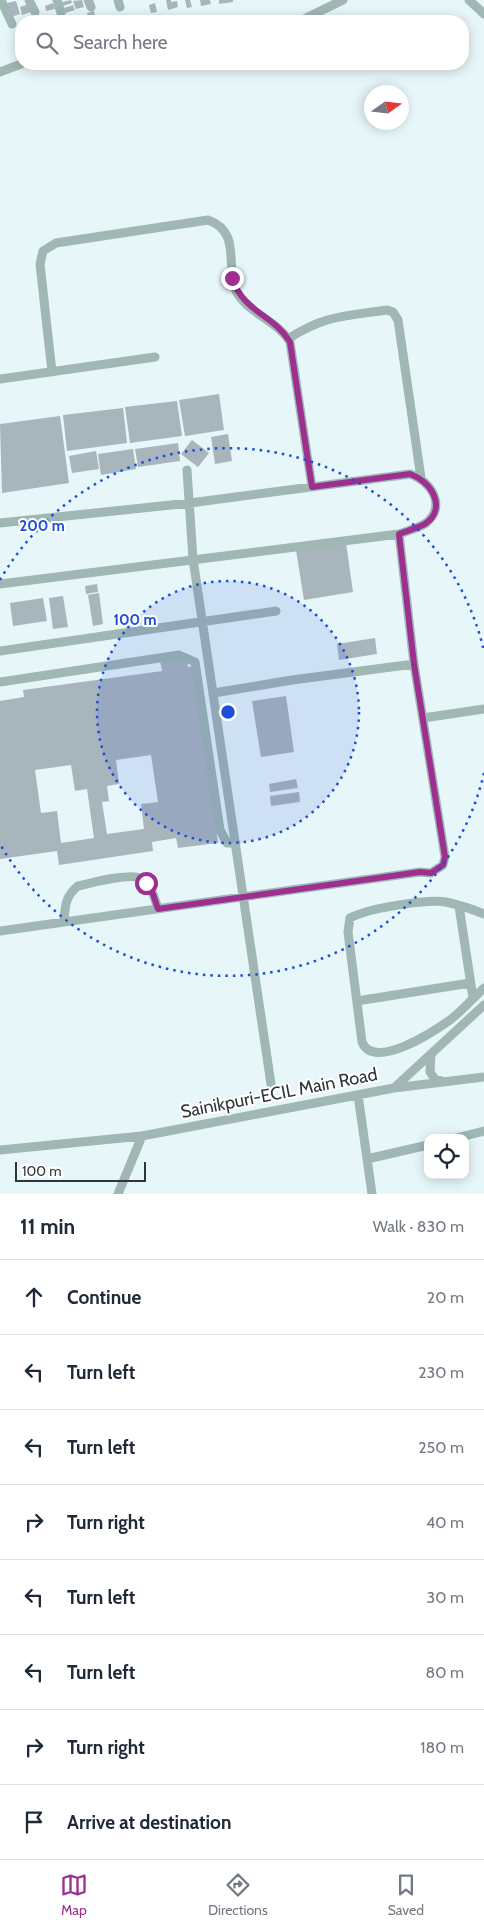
<!DOCTYPE html>
<html lang="en">
<head>
<meta charset="utf-8">
<style>
	body { margin:0; font-family:Cabin,sans-serif; background:#f6f6f7; color:#1f2937 }
	.controls { position:absolute; right:15px; bottom:15px; display:grid; overflow:hidden; border-radius:10px; box-shadow:0 2px 12px #0003 }
	.controls button { width:45px; height:45px; display:grid; place-items:center; padding:0; border:0; border-bottom:1px solid #e0e1e3; background:#fff; color:#1f2937; font:25px sans-serif }
	.compass { position:absolute; left:364px; top:85px; width:45px; height:45px; border-radius:50%; background:#fff; box-shadow:0 2px 12px #0003; rotate:76deg }
	.scale { position:absolute; left:15px; bottom:12px; width:131px; box-sizing:border-box; padding-left:5px; border:2px solid #303637; border-top:0; font-size:14px; line-height:18px; white-space:nowrap; color:#303637; -webkit-text-stroke:4px #fff; paint-order:stroke }
	.stop { position:absolute; width:15px; height:15px; margin:-11px; border:4px solid #9d2f8f; border-radius:50%; background:#fff }
	.stop.end { background:#9d2f8f; border-color:#fff; box-shadow:0 1px 5px #0008 }
	.list { margin:0; padding:0; list-style:none }
	h2 { display:flex; justify-content:space-between; align-items:center; height:65px; margin:0; padding:0 20px; font-size:21px }
	h2 small { font-size:16px; font-weight:400; color:#747a83 }
	.list li { display:grid; grid-template-columns:32px 1fr auto; gap:15px; align-items:center; box-sizing:border-box; height:75px; padding:0 20px; border-top:1px solid #e0e1e3 }
	.list b { display:block; font-size:19px; white-space:nowrap }
	.list em { font-size:16px; font-style:normal; color:#747a83 }
	.icon { flex:none; width:28px; height:28px; fill:none; stroke:currentColor; stroke-width:2; stroke-linecap:round; stroke-linejoin:round }
	.map { position:relative; flex:none; width:484px; height:1194px; overflow:hidden }
	.search { position:absolute; background:#fff; box-shadow:0 2px 12px #0003; left:15px; right:15px; top:15px; height:55px; display:flex; align-items:center; gap:12px; box-sizing:border-box; padding:0 18px; border-radius:20px; color:#747a83; font-size:19px }
	.sheet { height:665px; background:#fff }
	nav { display:flex; justify-content:space-around; align-items:center; box-sizing:border-box; height:70px; border-top:1px solid #e0e1e3; background:#fff; font-size:14px; color:#747a83 }
	nav a { display:grid; justify-items:center; gap:2px }
	nav .on { color:#9d2f8f }
	.map>svg:first-child { display:block }
	.building { fill:#a9b5bc; fill-rule:evenodd }
	.lines { fill:none; stroke-linecap:round; stroke-linejoin:round }
	.minor { stroke:#a1b7b3; stroke-width:9 }
	.route { stroke:#9d2f8f; stroke-width:6 }
	.ring { fill:none; stroke:#1d4ed8; stroke-width:2.5; stroke-dasharray:2.5 5 }
	.labels { text-anchor:middle; dominant-baseline:central; stroke-width:4; stroke-linejoin:round; paint-order:stroke }
	.street-label { font-size:18px; fill:#303637; stroke:#fff }
	.centre { fill:#1d4ed8; stroke:#fff; stroke-width:2.5 }
	.ring-label { font-size:15px; text-anchor:middle; font-weight:bold; fill:#1d4ed8; stroke:#fff; stroke-width:4; stroke-linejoin:round; paint-order:stroke }
</style>
</head>
<body>
<div class="map">
<svg width="484" height="1194" viewBox="0 0 484 1194">
	<rect width="100%" height="100%" fill="#e6f6f9"/>
	<path class="building" d="M71,0l1,3 -9,3 -1,-4z
		M82,0l2,7 -8,2 -3,-8z
		M166,0h5v2l6,-1 1,6 -10,3z
		M185,0h5l2,7 -5,1z
		M200,0h10l1,4 -10,2z
		M219,0h14v2l-14,2z
		M16,1l4,13 -9,3 -4,-14z
		M53,3l2,6 -9,2 -1,-5z
		M155,3l2,9 -6,1 -2,-8z
		M29,4l2,8 -9,3 -2,-8z
		M73,5l2,5 -10,3 -1,-5z
		M94,11l2,9 -7,1 -2,-8z
		M219,394l5,36 -39,6 -6,-36z
		M177,401l5,35 -52,7 -5,-36z
		M123,408l4,35 -60,8 -4,-36z
		M60,416l9,67 -67,10 -2,-69z
		M228,434l4,27 -17,3 -4,-27z
		M192,440l17,13 -11,14 -17,-13z
		M178,443l2,18 -42,6 -3,-18z
		M133,449l3,20 -35,6 -3,-21z
		M96,451l3,18 -27,4 -3,-17z
		M346,543l7,49 -49,8 -8,-50z
		M97,584l1,8 -12,2 -1,-8z
		M99,593l4,31 -10,2 -5,-31z
		M63,596l5,31 -15,2 -4,-31z
		M43,598l4,23 -34,5 -3,-23z
		M375,638l2,16 -38,6 -2,-16z
		M186,658l2,9 6,-1 24,177 -40,5 -2,-10 -24,4 1,9 -94,14 -2,-14 -57,8v-158l24,-4 -1,-7 139,-19 -2,-10zM151,755l7,47 -17,2 3,25 -37,5 -5,-32 7,-1 -2,-15 12,-2 -3,-24zM71,765l4,26 12,-2 7,49 -33,5 -4,-32 -16,2 -6,-43z
		M286,696l8,56 -33,5 -9,-56z
		M296,779l2,9 -28,4 -1,-8z
		M299,792l1,10 -29,4 -1,-10z"/>
	<g class="lines">
		<path class="minor" d="M1,0l11,24
			M29,0l6,12
			M57,0l4,13
			M88,0l3,7
			M118,0l2,7
			M469,0l15,14
			M300,21l43,-21
			M0,72l21,-8
			M288,339c36,-24 59,-23 99,-29l6,2 5,8 23,158
			M52,372l-12,-108 3,-13 13,-8 152,-23c34,12 17,46 28,71 11,22 42,30 54,51l22,145
			M0,379l155,-22
			M187,470l6,89 78,525
			M0,523l190,-20 220,-29c21,7 37,32 16,49 -7,5 -19,8 -27,11
			M0,584l399,-50 15,130 31,193 -2,8 -12,8 -11,-1 -420,59
			M0,651l276,-40
			M0,682l179,-27 16,7 25,168 7,13h9
			M214,693l78,-13 122,-16
			M423,718l61,-9
			M459,906l14,92
			M484,914c-12,-5 -25,-9 -38,-12 -19,-3 -78,6 -96,16l-2,14 14,110c12,29 71,-10 88,-22 12,-9 23,-22 34,-32
			M64,922c1,-15 1,-26 14,-36 13,-3 51,-13 62,-8 11,5 15,21 18,31
			M357,1001l113,-18
			M431,1054l-1,18 5,7 7,2
			M394,1088l90,-11
			M358,1095l14,99
			M456,1138l28,-7
			M0,1150l142,-14
			M367,1159l61,-14
			M118,1194l24,-58 252,-48 90,-83"/>
	</g>
	<g class="lines">
		<path class="route" d="M146,883l7,11 5,15 262,-37 11,1 12,-8 2,-8 -31,-193 -15,-130c8,-3 18,-6 26,-10 23,-16 6,-43 -15,-50l-98,13 -22,-145c-16,-27 -47,-30 -58,-64"/>
	</g>
	<circle cx="228" cy="712" r="131" fill="#1d4ed8" fill-opacity=".12"/>
	<g class="ring">
		<circle cx="228" cy="712" r="131"/>
		<path d="M484 773A263 263 0 0 1 0 844M0 580A263 263 0 0 1 484 651"/>
	</g>
	<g class="labels">
		<g class="street-label">
			<text transform="translate(279 1093) rotate(-11)">Sainikpuri-ECIL Main Road</text>
		</g>
	</g>
	<circle cx="228" cy="712" r="8" class="centre"/>
	<g class="ring-label">
		<text x="42" y="531">200 m</text>
		<text x="135" y="625">100 m</text>
	</g>
</svg>
<div class="controls">
<button><svg class="icon" aria-label="locate" viewBox="0 0 24 24"><circle cx="12" cy="12" r="6"/><path d="M12 2v4M12 18v4M2 12h4M18 12h4"/></svg></button>
</div>
<svg class="compass" viewBox="-18 -18 36 36"><path d="M0-13l5 13h-10z" fill="#e53935"/><path d="M0 13l5-13h-10z" fill="#747a83"/></svg>
<div class="scale">100 m</div>
<div class="stop" style="left:146px;top:883px"></div>
<div class="stop end" style="left:232px;top:278px"></div>
<div class="search"><svg class="icon" aria-label="search" viewBox="0 0 24 24"><circle cx="10" cy="10" r="6"/><path d="M15 15l6 6"/></svg>Search here</div>
</div>
<section class="sheet">
<h2>11 min<small>Walk · 830 m</small></h2>
<ul class="list">
<li><svg class="icon" aria-label="ahead" viewBox="0 0 24 24"><path d="M12 20V5M6 11l6-6 6 6"/></svg><div><b>Continue</b></div><em>20 m</em></li>
<li><svg class="icon" aria-label="left" viewBox="0 0 24 24"><path d="M17 20v-9H6M10 6l-5 5 5 5"/></svg><div><b>Turn left</b></div><em>230 m</em></li>
<li><svg class="icon" aria-label="left" viewBox="0 0 24 24"><path d="M17 20v-9H6M10 6l-5 5 5 5"/></svg><div><b>Turn left</b></div><em>250 m</em></li>
<li><svg class="icon" aria-label="right" viewBox="0 0 24 24"><path d="M7 20v-9h11M14 6l5 5-5 5"/></svg><div><b>Turn right</b></div><em>40 m</em></li>
<li><svg class="icon" aria-label="left" viewBox="0 0 24 24"><path d="M17 20v-9H6M10 6l-5 5 5 5"/></svg><div><b>Turn left</b></div><em>30 m</em></li>
<li><svg class="icon" aria-label="left" viewBox="0 0 24 24"><path d="M17 20v-9H6M10 6l-5 5 5 5"/></svg><div><b>Turn left</b></div><em>80 m</em></li>
<li><svg class="icon" aria-label="right" viewBox="0 0 24 24"><path d="M7 20v-9h11M14 6l5 5-5 5"/></svg><div><b>Turn right</b></div><em>180 m</em></li>
<li><svg class="icon" aria-label="arrive" viewBox="0 0 24 24"><path d="M6 21V4h12l-3 4 3 4H6"/></svg><div><b>Arrive at destination</b></div></li>
</ul>
</section>
<nav>
<a class="on"><svg class="icon" aria-label="map" viewBox="0 0 24 24"><path d="M3 6l6-2 6 2 6-2v14l-6 2-6-2-6 2zM9 4v14M15 6v14"/></svg>Map</a>
<a><svg class="icon" aria-label="directions" viewBox="0 0 24 24"><path d="M12 3l9 9-9 9-9-9zM9 14v-3h6M13 9l2 2-2 2"/></svg>Directions</a>
<a><svg class="icon" aria-label="saved" viewBox="0 0 24 24"><path d="M7 4h10v16l-5-4-5 4z"/></svg>Saved</a>
</nav>
</body>
</html>
